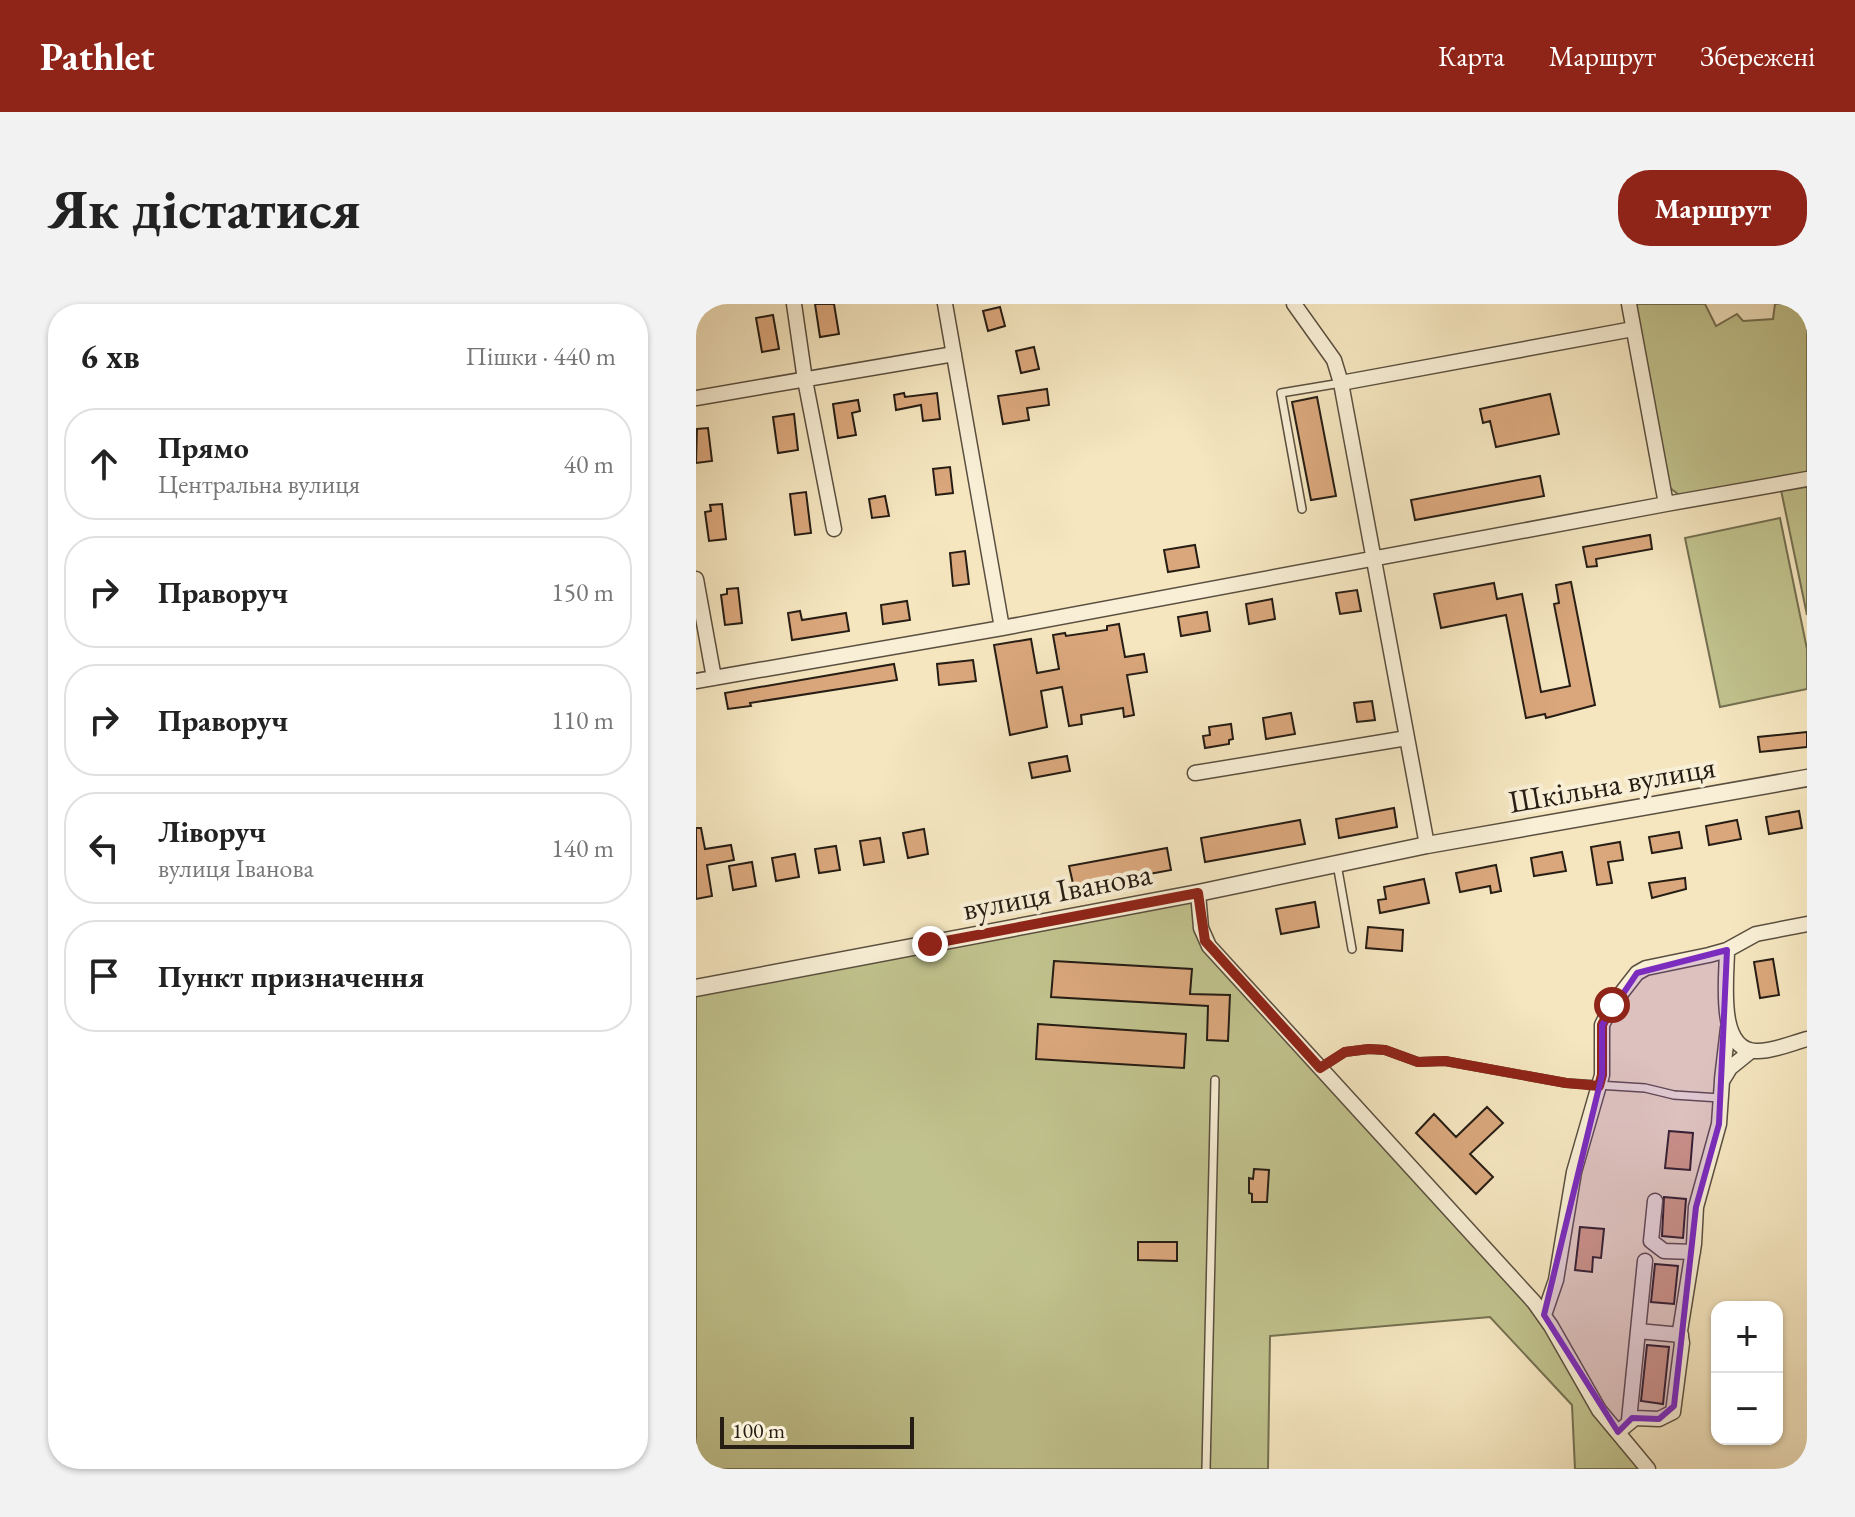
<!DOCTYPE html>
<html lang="uk">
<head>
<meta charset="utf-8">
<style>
	body { margin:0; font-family:"EB Garamond",serif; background:#f2f2f2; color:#222 }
	.controls { position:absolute; right:24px; bottom:24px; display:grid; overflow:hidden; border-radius:16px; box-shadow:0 2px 6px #0004 }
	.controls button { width:72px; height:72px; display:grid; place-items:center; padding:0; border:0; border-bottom:2px solid #e0e0e0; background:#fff; color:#222; font:40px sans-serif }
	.scale { position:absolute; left:24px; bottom:20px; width:194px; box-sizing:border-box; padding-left:8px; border:4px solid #261d14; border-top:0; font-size:22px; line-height:28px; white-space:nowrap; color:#261d14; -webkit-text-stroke:6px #f8efd6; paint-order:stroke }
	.stop { position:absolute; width:24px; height:24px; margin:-18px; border:6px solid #8f2418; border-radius:50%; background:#fff }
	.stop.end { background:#8f2418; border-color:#fff; box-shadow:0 2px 8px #0008 }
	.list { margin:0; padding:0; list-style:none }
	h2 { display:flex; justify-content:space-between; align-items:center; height:104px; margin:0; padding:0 32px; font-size:34px }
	h2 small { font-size:26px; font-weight:400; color:#767676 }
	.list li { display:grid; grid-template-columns:52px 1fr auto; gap:24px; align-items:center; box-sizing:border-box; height:112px; margin:0 16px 16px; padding:0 16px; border:2px solid #e0e0e0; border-radius:32px }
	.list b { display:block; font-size:30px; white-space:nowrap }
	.list p { margin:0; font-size:26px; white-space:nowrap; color:#767676 }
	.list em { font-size:26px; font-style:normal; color:#767676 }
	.icon { flex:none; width:44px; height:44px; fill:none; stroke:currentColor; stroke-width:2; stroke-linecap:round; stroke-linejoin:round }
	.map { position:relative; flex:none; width:1111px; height:1165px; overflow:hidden; border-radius:32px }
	header { display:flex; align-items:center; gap:48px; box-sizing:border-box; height:112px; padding:0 40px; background:#8f2418; color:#fff }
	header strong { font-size:38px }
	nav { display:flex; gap:44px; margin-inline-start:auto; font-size:28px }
	.intro { display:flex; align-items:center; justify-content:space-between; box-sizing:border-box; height:192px; padding:0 48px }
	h1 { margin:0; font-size:56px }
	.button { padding:20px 36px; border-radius:32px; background:#8f2418; color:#fff; font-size:28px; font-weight:700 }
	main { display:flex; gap:48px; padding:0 48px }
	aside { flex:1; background:#fff; border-radius:32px; box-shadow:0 2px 6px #0004 }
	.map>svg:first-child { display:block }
	.green { fill:#c1c38e; stroke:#747051; stroke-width:2 }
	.building { fill:#daa77c; stroke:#261d14; stroke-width:2 }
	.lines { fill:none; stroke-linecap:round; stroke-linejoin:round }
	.service-casing { stroke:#5a4f3f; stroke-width:10 }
	.minor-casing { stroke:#5a4f3f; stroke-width:17 }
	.tertiary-casing { stroke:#5a4f3f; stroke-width:19 }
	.service { stroke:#f8efd6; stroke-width:7 }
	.minor { stroke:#f8efd6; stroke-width:14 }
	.tertiary { stroke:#f8efd6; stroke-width:16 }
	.route { stroke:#8f2418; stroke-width:10 }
	.marked { fill:#7b2cbf; fill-opacity:0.2; stroke:#7b2cbf; stroke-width:6; stroke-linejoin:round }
	.labels { text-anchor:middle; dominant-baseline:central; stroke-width:8; stroke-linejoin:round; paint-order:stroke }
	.street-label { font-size:32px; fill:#261d14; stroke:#f8efd6 }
</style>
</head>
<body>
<header>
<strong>Pathlet</strong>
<nav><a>Карта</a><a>Маршрут</a><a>Збережені</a></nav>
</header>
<div class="intro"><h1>Як дістатися</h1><a class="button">Маршрут</a></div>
<main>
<aside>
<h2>6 хв<small>Пішки · 440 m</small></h2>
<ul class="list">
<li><svg class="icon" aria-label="ahead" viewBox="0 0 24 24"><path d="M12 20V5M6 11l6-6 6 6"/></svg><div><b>Прямо</b><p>Центральна вулиця</p></div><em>40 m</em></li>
<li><svg class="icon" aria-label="right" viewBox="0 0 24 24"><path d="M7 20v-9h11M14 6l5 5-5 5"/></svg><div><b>Праворуч</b></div><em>150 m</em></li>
<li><svg class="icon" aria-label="right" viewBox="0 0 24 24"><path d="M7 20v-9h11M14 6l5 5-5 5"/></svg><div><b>Праворуч</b></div><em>110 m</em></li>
<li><svg class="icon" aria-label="left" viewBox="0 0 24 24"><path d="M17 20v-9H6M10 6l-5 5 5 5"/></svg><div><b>Ліворуч</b><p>вулиця Іванова</p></div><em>140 m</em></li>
<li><svg class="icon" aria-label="arrive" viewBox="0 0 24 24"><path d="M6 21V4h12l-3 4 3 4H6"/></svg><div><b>Пункт призначення</b></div></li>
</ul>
</aside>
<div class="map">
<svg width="1111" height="1165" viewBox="0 0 1111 1165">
	<rect width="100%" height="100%" fill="#f5e6c0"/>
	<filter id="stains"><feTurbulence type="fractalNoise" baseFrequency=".0025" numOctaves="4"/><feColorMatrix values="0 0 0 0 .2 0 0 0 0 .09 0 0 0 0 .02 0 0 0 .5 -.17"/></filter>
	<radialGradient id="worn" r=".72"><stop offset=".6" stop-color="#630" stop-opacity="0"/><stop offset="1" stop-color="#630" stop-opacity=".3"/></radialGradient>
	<path class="green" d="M937,0h72l11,22 21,-12 6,7 30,-2 2,-15h32v171l-128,20 -10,-8z
		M1111,181v130l-26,-125z
		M1084,214l27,131v40l-87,18 -35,-169z
		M502,589l3,35 333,374 25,41 89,126h-73l-3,-64 -82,-88 -220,19 -2,133h-572v-482z"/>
	<path class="building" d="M119,0h19l5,30 -19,3z
		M304,3l5,19 -17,5 -5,-20z
		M77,11l6,34 -17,3 -6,-34z
		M338,43l5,22 -18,4 -5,-22z
		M351,85l2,16 -22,3 2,12 -26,4 -5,-28z
		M208,89l1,4 32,-4 3,26 -17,2 -2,-16 -25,5 -2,-15z
		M854,90l9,40 -63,13 -6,-26 -7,2 -3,-14z
		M621,93l19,99 -25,4 -19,-98z
		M162,96l2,11 -8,2 4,22 -18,3 -5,-34z
		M98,110l4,36 -20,3 -5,-36z
		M12,124l4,33 -16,2 1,-34z
		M254,163l3,26 -17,2 -3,-26z
		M844,172l4,20 -129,24 -4,-20z
		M110,188l5,41 -16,2 -5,-41z
		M189,192l4,20 -17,2 -3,-19z
		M26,200l4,35 -17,2 -4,-29 6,-1 -1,-6z
		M954,231l2,14 -56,10 1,7 -10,1 -4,-20z
		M499,241l4,22 -31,5 -4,-22z
		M269,247l4,33 -16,2 -3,-33z
		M875,278l24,123 -49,13 -1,-4 -19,4 -20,-103 -65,13 -7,-34 60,-11 3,16 25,-5 19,98 29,-6 -16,-82 5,-1 -3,-18z
		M42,284l4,35 -17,2 -4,-30 6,-1v-5z
		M661,286l4,21 -21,3 -4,-21z
		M576,295l3,20 -26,5 -3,-20z
		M211,297l3,19 -27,4 -2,-19z
		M104,307l2,9 44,-7 3,18 -57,9 -4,-27z
		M511,308l3,19 -29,5 -3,-19z
		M423,320l6,33 19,-3 3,18 -20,3 7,40 -10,2 -1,-9 -42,7 1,9 -13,2 -7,-39 -21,4 6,36 -37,8 -16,-90 37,-6 6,34 22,-4 -6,-34 12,-2 1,3 41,-6v-4z
		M277,356l3,21 -37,4 -2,-21z
		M198,360l3,16 -147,23 1,3 -23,3 -3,-16z
		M676,397l3,19 -18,2 -3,-19z
		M595,409l4,21 -29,5 -3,-21z
		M535,420l2,15 -4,1v4l-24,4 -2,-12 7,-1 -1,-8z
		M1111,428v15l-47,5 -2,-15z
		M371,452l3,15 -38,7 -3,-15z
		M698,504l3,19 -58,11 -3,-19z
		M1103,507l3,17 -33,6 -3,-17z
		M604,516l5,24 -100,18 -4,-24z
		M1041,516l4,19 -32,6 -3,-19z
		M0,524h5l4,21 26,-4 3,15 -27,5 5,31 -16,3z
		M228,525l4,25 -20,4 -5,-25z
		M983,528l3,16 -30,5 -3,-16z
		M184,534l4,24 -20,3 -4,-24z
		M924,538l3,18 -15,2 4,21 -15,2 -6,-38z
		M140,542l4,24 -21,3 -4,-24z
		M471,544l4,22 -97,18 -5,-22z
		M866,548l4,19 -32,5 -3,-18z
		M99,550l4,23 -23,4 -4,-23z
		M56,558l4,24 -23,4 -4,-24z
		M800,561l5,26 -10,2 -1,-7 -30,6 -4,-19z
		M989,574l1,11 -34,9 -3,-15z
		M728,575l5,24 -49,10 -2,-13 8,-1 -2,-12z
		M619,598l4,25 -38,7 -5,-25z
		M672,623l35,3 -1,21 -36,-3z
		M1077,655l6,36 -19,3 -6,-36z
		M358,657l138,8 -2,25 40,1 -2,46 -21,-1 1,-34 -157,-9z
		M342,720l148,10 -2,34 -148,-9z
		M791,803l16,16 -33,31 23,23 -17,17 -60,-61 18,-19 22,23z
		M973,827l24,2 -3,37 -25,-2z
		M558,865l15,1 -2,32h-15v-8l-3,-1v-15l4,1z
		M968,893l22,2 -3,39 -21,-2z
		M884,923l24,2 -3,29 -8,-1 -1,15 -17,-2z
		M442,938h39v19l-39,-1z
		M959,960l23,2 -4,38 -23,-2z
		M951,1041l22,2 -6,57 -22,-3z"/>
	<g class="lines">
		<g class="service-casing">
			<path id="service" d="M606,205l-21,-116 60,-10
				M641,560l15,85
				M624,764l25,-16 24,-3 16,1 33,12 27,-1 121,22 79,5 29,7 46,3
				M510,1165l9,-389"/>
		</g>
		<g class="minor-casing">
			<path id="minor" d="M98,0l11,76 29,149
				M249,0l57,324
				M598,0l40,56 7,23 86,462
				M933,0l37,200 141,-25
				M645,79l292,-54
				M0,94l258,-44
				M0,275l18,99
				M0,377l306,-53 664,-124
				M499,469l212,-35
				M502,589l3,35 8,18 325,356 17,24 48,84 49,59
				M1031,646c0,27 -11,103 31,101 16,0 34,-8 49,-12
				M1026,775l6,-51
				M959,897l-4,40 13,10 29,1
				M848,1011l12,-35 18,-108 28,-97v-50l10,-20 25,-32 9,-5 63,-13 18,-5 29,-16 51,-10
				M942,1027l43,4
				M933,1116l16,-159
				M922,1128l17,-14 24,1 14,-7 9,-69 -2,-12 14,-87 2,-37 23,-83 3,-43 8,-13 21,-17"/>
		</g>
		<g class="tertiary-casing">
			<path id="tertiary" d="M0,684l502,-95 229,-48 380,-67"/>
		</g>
		<use href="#service" class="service"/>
		<use href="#minor" class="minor"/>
		<use href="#tertiary" class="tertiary"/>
	</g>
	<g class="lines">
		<path class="route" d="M234,640l268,-51 7,48 115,127 25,-16 24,-3 16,1 33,12 27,-1 121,22 33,3 3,-11v-50l10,-20"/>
	</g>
	<path class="marked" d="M1031,646l-8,174 -23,83 -22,199 -15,13 -27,-1 -14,14 -74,-117 58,-240v-50l35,-52z"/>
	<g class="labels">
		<g class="street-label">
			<text transform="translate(916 480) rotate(-10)">Шкільна вулиця</text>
			<text transform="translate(361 587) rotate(-11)">вулиця Іванова</text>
		</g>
	</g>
	<rect width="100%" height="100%" filter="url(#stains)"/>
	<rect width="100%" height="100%" fill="url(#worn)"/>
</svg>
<div class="controls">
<button>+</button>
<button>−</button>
</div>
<div class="scale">100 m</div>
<div class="stop" style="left:916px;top:701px"></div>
<div class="stop end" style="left:234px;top:640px"></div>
</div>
</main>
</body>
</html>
